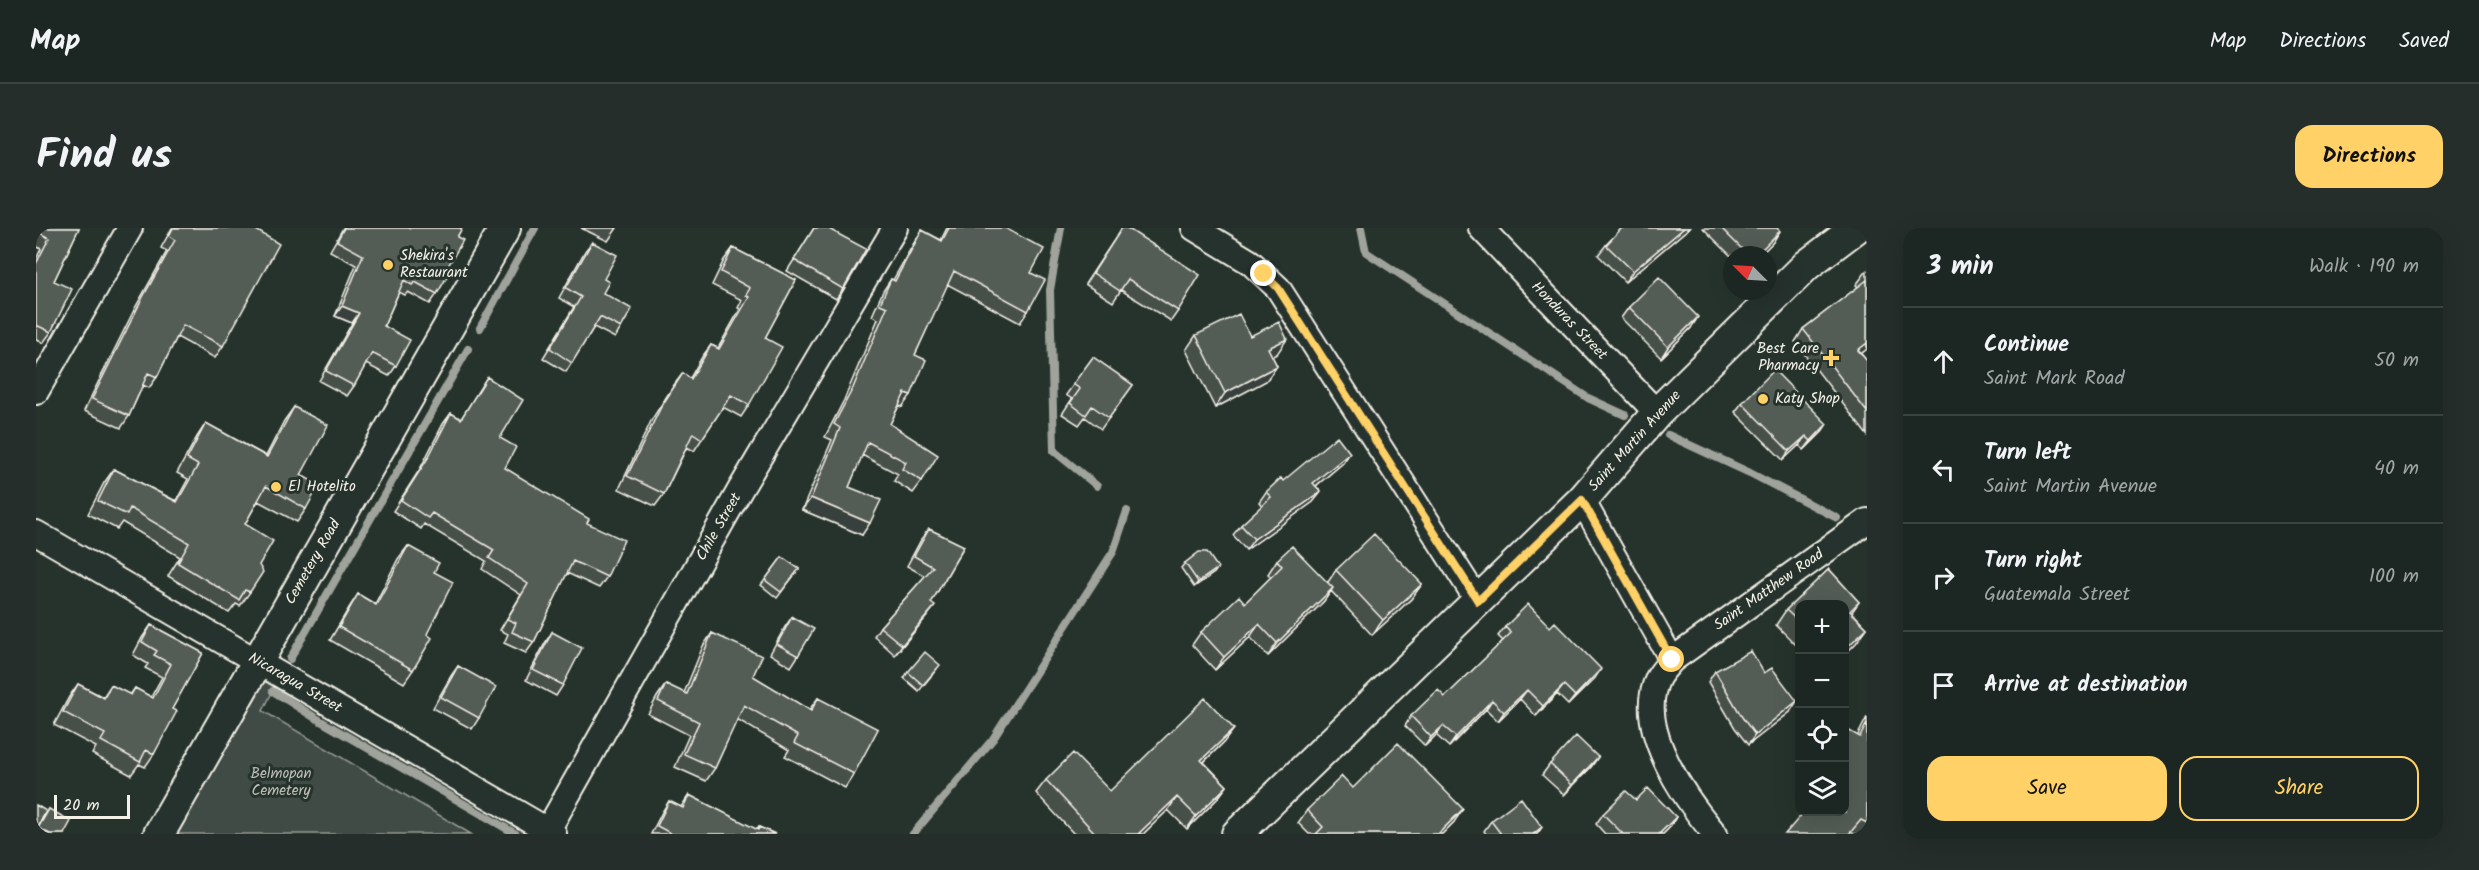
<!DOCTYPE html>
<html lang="en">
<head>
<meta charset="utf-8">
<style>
	body { margin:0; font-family:Kalam,sans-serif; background:#252e2a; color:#f1f3f6 }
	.controls { position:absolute; right:18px; bottom:18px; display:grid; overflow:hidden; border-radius:12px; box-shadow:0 6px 24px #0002 }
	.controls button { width:54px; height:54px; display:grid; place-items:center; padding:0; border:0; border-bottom:2px solid #3a4340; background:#1c2622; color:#f1f3f6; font:30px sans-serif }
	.compass { position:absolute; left:1687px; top:18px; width:54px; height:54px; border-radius:50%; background:#1c2622; box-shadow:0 6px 24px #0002; rotate:294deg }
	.scale { position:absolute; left:18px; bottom:15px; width:76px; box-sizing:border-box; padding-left:6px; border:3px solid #f4f1e8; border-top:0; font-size:16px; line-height:21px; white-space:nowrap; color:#f4f1e8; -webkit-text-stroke:4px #26332d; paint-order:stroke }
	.stop { position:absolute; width:18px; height:18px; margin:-14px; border:4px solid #ffd166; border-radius:50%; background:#fff }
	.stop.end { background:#ffd166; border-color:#fff; box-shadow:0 2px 6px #0008 }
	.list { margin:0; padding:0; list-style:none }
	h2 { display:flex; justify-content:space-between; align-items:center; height:78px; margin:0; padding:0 24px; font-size:26px }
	h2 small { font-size:20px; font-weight:400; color:#a0a5a5 }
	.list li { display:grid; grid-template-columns:39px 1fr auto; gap:18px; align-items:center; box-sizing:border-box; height:108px; padding:0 24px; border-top:2px solid #3a4340 }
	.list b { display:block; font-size:22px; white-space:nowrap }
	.list p { margin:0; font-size:20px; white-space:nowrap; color:#a0a5a5 }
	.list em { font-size:20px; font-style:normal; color:#a0a5a5 }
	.actions { display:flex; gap:12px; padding:18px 24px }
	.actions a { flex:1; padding:14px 0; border:2px solid #ffd166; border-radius:18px; text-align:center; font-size:21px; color:#ffd166 }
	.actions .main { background:#ffd166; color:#111 }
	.icon { flex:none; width:33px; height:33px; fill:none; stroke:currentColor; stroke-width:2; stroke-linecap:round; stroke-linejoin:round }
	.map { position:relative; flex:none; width:1831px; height:606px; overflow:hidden; border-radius:18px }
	header { display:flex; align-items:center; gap:36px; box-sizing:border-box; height:84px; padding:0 30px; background:#1c2622; border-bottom:2px solid #3a4340 }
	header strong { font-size:28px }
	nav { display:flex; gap:33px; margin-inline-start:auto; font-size:21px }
	.intro { display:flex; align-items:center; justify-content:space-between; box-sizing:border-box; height:144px; padding:0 36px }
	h1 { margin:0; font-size:42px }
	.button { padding:15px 27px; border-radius:18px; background:#ffd166; color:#111; font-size:21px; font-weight:700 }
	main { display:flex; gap:36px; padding:0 36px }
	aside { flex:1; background:#1c2622; border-radius:18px; box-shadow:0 6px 24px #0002 }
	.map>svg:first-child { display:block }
	.green { fill:#414b45; stroke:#9a9e96; stroke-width:1.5 }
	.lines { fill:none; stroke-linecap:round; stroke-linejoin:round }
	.stream { stroke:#9fa39b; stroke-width:8 }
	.minor-casing { stroke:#f4f1e8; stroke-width:28 }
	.tertiary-casing { stroke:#f4f1e8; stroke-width:34 }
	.minor { stroke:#26332d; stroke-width:24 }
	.tertiary { stroke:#26332d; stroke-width:30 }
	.wall { fill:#474f49; stroke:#f4f1e8; stroke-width:1.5 }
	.shaded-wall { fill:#39403c; stroke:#f4f1e8; stroke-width:1.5 }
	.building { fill:#525c55; stroke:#f4f1e8; stroke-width:1.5 }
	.route { stroke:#ffd166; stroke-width:8 }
	.poi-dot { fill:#ffd166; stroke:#26332d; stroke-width:2 }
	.labels { text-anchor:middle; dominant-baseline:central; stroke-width:6; stroke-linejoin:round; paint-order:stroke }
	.poi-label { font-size:15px; fill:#f4f1e8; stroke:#26332d; text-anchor:start }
	.street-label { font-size:15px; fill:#f4f1e8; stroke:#26332d }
	.park-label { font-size:15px; fill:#bebfb7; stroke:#26332d }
</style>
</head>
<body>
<header>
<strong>Map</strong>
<nav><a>Map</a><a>Directions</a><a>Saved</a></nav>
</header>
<div class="intro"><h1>Find us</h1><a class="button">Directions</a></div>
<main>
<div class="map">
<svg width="1831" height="606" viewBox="0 0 1831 606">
	<rect width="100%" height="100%" fill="#26332d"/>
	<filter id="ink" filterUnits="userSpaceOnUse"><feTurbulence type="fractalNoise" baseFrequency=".0167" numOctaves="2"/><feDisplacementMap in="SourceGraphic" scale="12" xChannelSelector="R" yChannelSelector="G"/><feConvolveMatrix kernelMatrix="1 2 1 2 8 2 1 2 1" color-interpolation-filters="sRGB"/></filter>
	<g filter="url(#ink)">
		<path class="green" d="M221,438l23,10 -17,35 208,123h-314z"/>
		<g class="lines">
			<path class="stream" d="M1025,0l-11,62 4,161 43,35
				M1325,0l5,24 222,146 37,17
				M444,100l55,-100
				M1632,207l82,38 87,45
				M254,431l178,-310
				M237,463l41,26 202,117
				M877,606l80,-95 120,-187 14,-41"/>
			<g class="minor-casing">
				<path id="minor" d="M1158,0l56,34 28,26 200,313
					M1445,0l176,185
					M0,164l94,-164
					M1546,272l90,160c-4,5 -11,12 -14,18 -24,49 27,121 57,156
					M0,305l518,301
					M1636,432l195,-139
					M512,602l192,-340 155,-262"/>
			</g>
			<g class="tertiary-casing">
				<path id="tertiary" d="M123,606l346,-606
					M1201,606l345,-334 75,-87 150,-148 49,-37"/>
			</g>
			<use href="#minor" class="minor"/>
			<use href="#tertiary" class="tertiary"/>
		</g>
		<path class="wall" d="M0,0h43l-25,53 -3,51 -8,11 -7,-4v-80l5,-10 -5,-3z
			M136,0h81l-30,118 -8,12 -38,-21 -20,40 -8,11 -6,-3 -14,31 -8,12 -37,-17 51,-103 32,-57 -6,-3z
			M307,0h119l-5,9 -20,57 -7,10 -22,-12 -3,3 -6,-3 -15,34 12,40 -7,10 -23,-12 -12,22 -7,10 -28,-15 33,-58 -17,-7 21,-51 -26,-14z
			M545,0h36l-9,13z
			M778,0l29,61 -7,10 -49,-28z
			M911,0h58l26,45 -3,38 -8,12 -73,-39 -32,71 -13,52 -3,-1 -9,18 32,57 -9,12 -19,-12 4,-7 -36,-19 -13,32 13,48 -60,-25 30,-70 -7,-3 19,-37 34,-81 -6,-3 11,-25 8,-12 2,1 21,-37 8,-13 19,10z
			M1086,0l56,83 -7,10 -50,-31 -8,12 -28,-18z
			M1586,0h67l-64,54 -27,-27 8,-10z
			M1667,0h74l-4,14 -13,13h-28v2z
			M556,14l12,37 -1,14 18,35 -6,10 -21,-11 -28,45 -23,-14 31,-51 -15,-9 26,-47z
			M697,20l63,32 -31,58 -16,67 -8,12 -18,-10 -29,44 -7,-4 -23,47 -9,12 -36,-17 33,-70 22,-34 9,-12 7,5 12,-21 9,-12 7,3 22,-39 -2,-1 4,-8 -30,-15 12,-25z
			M1831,43v78l-6,5 6,7v74l-72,-93 8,-13 55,-42 -2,-2 9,-12z
			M1593,79l62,21 -30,30 -40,-40z
			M1160,107l54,1 27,18 -5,2 5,10 -11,15 -51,27 -29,-58z
			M1057,129l40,28 -32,44 -16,-12 -6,8 -17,-11 10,-15 -6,-4z
			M451,149l18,91 82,55 20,54 -8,11 -32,-15 -33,69 -8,11 -22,-10 4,-9 -8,-4 21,-35 -39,-26 4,-8 -62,-37 -3,5 -28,-18 27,-42 23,-45 8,-11 10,6z
			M1706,175l79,30 -17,17 -5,-5 -16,15 -48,-48z
			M258,179l7,68 5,34 -9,13 -39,-21 -13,23 14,41 -9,27 -10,14 -4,-2 -7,9 -61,-37 12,-19 -58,-35 -5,7 -29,-15 16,-31 10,-14 62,32 12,-22 -11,-6 20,-36 9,-14 60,33 18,-35z
			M1307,235l-27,23 5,6 -8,10 -67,48 -13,-15 8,-10 21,-19 -3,-4 7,-10 17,-11z
			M893,301l35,17 -33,57 -3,12 -33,40 -21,-19 6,-9 45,-51 -18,-10 15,-28z
			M372,318l26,26 -7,62 -14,36 -9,13 -74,-43 19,-32 9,-14 17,10 23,-45z
			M746,329l17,12 -22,29 -16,-13z
			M1241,332l51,22 8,-12 86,14 -11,15 -39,36 -41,-44 -7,10 -56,55 -18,-19 -35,33 -23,-25 9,-13 44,-29 26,-26 -3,-3z
			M1149,335l29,10 -20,14 -13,-19z
			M1793,341l30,33 -7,10 15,16 -11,15 -11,11v-50h-45v45l-24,-24 10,-15z
			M756,389l6,39 -7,11 -21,-13 15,-27z
			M115,397l52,28 -31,56 -18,45 -9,13 -6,-3 -8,11 -39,-21 4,-7 -42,-22 15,-28 9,-13 25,13 8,-12 19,10 5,-7 16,9 11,-20 -17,-9 3,-4 -15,-9 9,-17z
			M1469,399l90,51 -27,27 -11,-11 -21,22 -16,-17 -22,22 -12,-12 -37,38 -13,-12 -11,11 -20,-20 6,-10 34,-19 58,-56 -5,-5z
			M516,404l11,53 -7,11 -30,-16 19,-37z
			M676,405l41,43 56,34 9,-12 36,76 -9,14 -60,-32 4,-6 -52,-31 -22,49 -9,13 -31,-14 14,-32 -41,-21 9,-17 9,-13 18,9 19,-47z
			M422,438l21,52 -7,11 -39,-21 18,-32z
			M900,442l-17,21 -15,-13 4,-6z
			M1679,443l49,2 26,39 -42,33 -13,-17 -27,-46z
			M1831,489v110l-5,7h-8l-2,-1 -7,-21 13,-77z
			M1188,514l-20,20 23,24 -10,13 -30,30 -19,-19 -25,24h-69l-38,-41 10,-13 64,11z
			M1562,529l-7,10 -27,28 -22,-20 8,-11z
			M1317,560l101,34 -12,12h-133l-11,-11 9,-13z
			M653,567l68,35 2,-3 16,7h-124l11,-22 7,-11 12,6z
			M1600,572l40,17 -7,11 -6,6h-58l-9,-10 7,-10z
			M13,581l15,25h-28v-3z
			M1455,593l51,6 -5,7h-51l-2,-3z"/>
		<path class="shaded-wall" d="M1648,0h5l-64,54 8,-11z
			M1744,3l-7,11 -13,13h-4z
			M306,78l17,7 -7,10 -17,-7z
			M1662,89l-7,11 -30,30 7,-11z
			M1251,111l-10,15 -20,9 11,-15z
			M1831,115v6l-17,13 8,-12z
			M1241,138l-11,15 -51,27 10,-15z
			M869,165l6,2 -9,12 -5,-2z
			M1791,196l-6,9 -17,17 7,-9z
			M1770,208l-7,9 -16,15 6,-9z
			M1314,225l-7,10 -37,31 7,-11z
			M1285,264l-8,10 -67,48 8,-11z
			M775,270l59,25 -8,12 -60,-25z
			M1182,340l-4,5 -20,14 4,-5z
			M1386,356l-11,15 -39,36 11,-15z
			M1297,360l-9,13 -56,55 9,-13z
			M899,378l-7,9 -33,40 7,-10z
			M1223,396l-9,13 -35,33 9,-13z
			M1831,400l-11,15 -11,11v-5z
			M1565,441l-6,9 -27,27 7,-9z
			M1528,457l-7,9 -21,22 7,-10z
			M1491,462l-7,9 -22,22 6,-9z
			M1456,472l-6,9 -37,38 7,-10z
			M1761,473l-7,11 -42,33 7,-10z
			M1407,498l-7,9 -11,11 6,-9z
			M1198,501l-10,13 -32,31 9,-13z
			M1562,529l-7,10 -27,28 8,-10z
			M1191,558l-10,13 -30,30 9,-13z
			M1141,569l-9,13 -25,24h-5z
			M1427,581l-9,13 -12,12h-4z
			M1640,589l-7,11 -6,6h-4z
			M1506,599l-5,7h-4z"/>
		<path class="building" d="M0,0h43l-25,53 18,8 -21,43 -15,-7v-61l13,-26 -13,-7z
			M137,0h80l26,16 -56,102 -40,-21 -26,52 -9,-4 -19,43 -37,-17 51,-102 32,-57 -6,-4z
			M308,0h118l-5,9 6,3 -16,28 4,2 -14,24 -22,-12 -3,3 -8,-5 -20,46 26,14 -14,26 -24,-13 -18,33 -28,-15 33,-58 -17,-7 21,-51 -26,-14z
			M778,0h13l39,21 -23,40 -49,-29z
			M913,0h56l39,21 -13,24 14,7 -17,31 -74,-40 -39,84 11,5 -15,35 -6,-2 -15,31 48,31 -16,26 -20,-12 4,-7 -38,-20 -19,45 32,13 -11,23 -59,-25 29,-70 -6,-4 19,-36 34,-81 -7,-3 11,-25 4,2 27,-51 20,11z
			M1086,0h5l73,47 -22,36 -50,-32 -8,12 -27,-18z
			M1586,0h62l-51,43 -27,-26z
			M1685,0h56l3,3 -24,24h-8z
			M556,14l25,13 -13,24 5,3 -6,11 29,16 -11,19 -21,-11 -28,46 -22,-15 31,-51 -15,-9z
			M697,20l63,32 -31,58 17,9 -33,58 -18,-10 -29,44 -9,-6 -29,61 -37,-18 34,-69 22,-34 8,6 20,-34 8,4 30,-52 -3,-2 4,-7 -29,-16z
			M1623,49l39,40 -30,30 -39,-40z
			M1831,52v63l-9,7 9,11v51l-64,-83z
			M1203,86l11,22 29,-14 8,17 -19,9 9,18 -52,27 -29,-58z
			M1057,129l40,28 -24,33 -17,-12 -6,9 -16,-12 10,-14 -7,-5z
			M1738,142l53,54 -16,17 -5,-5 -17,15 -47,-48z
			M451,149l36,23 -23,38 16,9 -11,21 84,51 -2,4 37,17 -17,37 -34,-16 -39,81 -22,-10 4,-9 -9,-4 21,-35 -39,-26 5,-8 -62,-37 -4,5 -27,-18 27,-42 23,-45 10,6z
			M258,179l34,18 -27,50 18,10 -13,24 -40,-23 -21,38 28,17 -14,24 4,7 -13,20 -5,-2 -6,10 -61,-37 11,-20 -59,-35 -3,7 -29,-14 16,-32 63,33 21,-37 -11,-6 19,-36 61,34z
			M1301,208l13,17 -37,30 8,9 -67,47 -13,-14 30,-28 -5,-5 15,-14 2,3z
			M893,301l35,17 -33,57 4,3 -33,39 -22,-18 53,-60 -19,-11z
			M1338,306l48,50 -39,36 -47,-50z
			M372,318l31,17 -5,9 19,10 -26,52 5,4 -19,32 -74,-43 19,-33 18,11z
			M1256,318l41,42 -56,55 -18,-19 -35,33 -23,-25 38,-36 6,7 37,-37 -5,-6z
			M1163,324h8l11,16 -20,14 -13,-19z
			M746,329l17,12 -18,23 -16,-12z
			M1793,341l30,33 -9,9 17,17 -22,21v-45h-45v19l-14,-13z
			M1492,376l22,23 5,-5 46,47 -26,27 -11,-11 -21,21 -16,-16 -23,22 -12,-12 -36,37 -13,-11 -12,11 -20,-21 27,-26 7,7 66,-64 -6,-6z
			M756,389l22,12 -16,27 -21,-12z
			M115,397l52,28 -31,56 5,2 -23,43 -8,-4 -6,12 -39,-21 4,-7 -42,-22 15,-28 26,14 7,-13 20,10 4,-7 18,10 18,-34 -17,-9 3,-4 -15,-9z
			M516,404l30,16 -19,37 -30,-15z
			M676,405l50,23 -9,20 58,35 7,-13 60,31 -24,45 -60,-31 4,-7 -54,-31 -29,63 -31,-14 15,-32 -41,-21 8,-17 21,10z
			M1715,423l13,22 8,-5 25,33 -42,34 -13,-18 -27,-46z
			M889,424l15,13 -17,20 -15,-13z
			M422,438l38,21 -17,31 -38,-21z
			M1169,470l29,31 -33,31 26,26 -31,30 -19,-19 -39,37h-42l-50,-54 27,-27 37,38z
			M1831,495v100l-6,-3 -12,14h-64l19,-22h41v-79l1,-4 14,8z
			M1540,508l22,21 -26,28 -22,-21z
			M1362,515l65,66 -25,25h-122l7,-7 -16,-17 35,-34 11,12z
			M1612,560l28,29 -17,17h-36l-20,-20 23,-23 10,9z
			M653,567l69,35 1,-3 16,7h-103l-15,-8 12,-25 14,7z
			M1485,570l21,29 -9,7h-32l-10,-13z
			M0,577l10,6 -10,19z
			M13,581l22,12 -7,13h-14l-12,-6z"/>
	</g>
	<g class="lines" filter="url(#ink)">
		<path class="route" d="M1228,46l14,14 200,313 104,-101 90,160"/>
	</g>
	<g class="poi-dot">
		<circle cx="352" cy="37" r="6"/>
		<path d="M1792 121h6v6h6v6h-6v6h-6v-6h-6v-6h6z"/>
		<circle cx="1727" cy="171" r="6"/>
		<circle cx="240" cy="259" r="6"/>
	</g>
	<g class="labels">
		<g class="poi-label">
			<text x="364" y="28">Shekira's<tspan x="364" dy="17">Restaurant</tspan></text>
			<text x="1783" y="121" text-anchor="end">Best Care<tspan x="1783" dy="17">Pharmacy</tspan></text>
			<text x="1739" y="171">Katy Shop</text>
			<text x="252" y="259">El Hotelito</text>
		</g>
		<g class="street-label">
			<text transform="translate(1533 93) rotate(46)">Honduras Street</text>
			<text transform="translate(1599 213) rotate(-48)">Saint Martin Avenue</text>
			<text transform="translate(683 299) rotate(-60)">Chile Street</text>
			<text transform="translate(277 334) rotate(-60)">Cemetery Road</text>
			<text transform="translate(1733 362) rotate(-35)">Saint Matthew Road</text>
			<text transform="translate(259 455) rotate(30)">Nicaragua Street</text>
		</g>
		<g class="park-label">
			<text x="245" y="546">Belmopan<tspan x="245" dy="17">Cemetery</tspan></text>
		</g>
	</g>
</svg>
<div class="controls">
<button>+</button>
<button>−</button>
<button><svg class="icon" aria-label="locate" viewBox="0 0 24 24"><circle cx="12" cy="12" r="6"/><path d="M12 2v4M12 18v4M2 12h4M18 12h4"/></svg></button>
<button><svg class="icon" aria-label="layers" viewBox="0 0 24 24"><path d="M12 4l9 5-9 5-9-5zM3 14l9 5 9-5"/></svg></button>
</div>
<svg class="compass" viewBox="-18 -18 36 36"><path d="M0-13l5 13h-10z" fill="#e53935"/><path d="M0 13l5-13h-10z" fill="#a0a5a5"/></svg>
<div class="scale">20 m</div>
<div class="stop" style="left:1636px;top:432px"></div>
<div class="stop end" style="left:1228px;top:46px"></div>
</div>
<aside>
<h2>3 min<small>Walk · 190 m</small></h2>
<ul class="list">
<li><svg class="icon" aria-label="ahead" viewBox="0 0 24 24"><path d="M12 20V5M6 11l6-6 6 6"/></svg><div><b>Continue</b><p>Saint Mark Road</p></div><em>50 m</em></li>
<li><svg class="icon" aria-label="left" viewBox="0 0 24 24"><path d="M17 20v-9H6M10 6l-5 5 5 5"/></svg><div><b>Turn left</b><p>Saint Martin Avenue</p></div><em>40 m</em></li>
<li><svg class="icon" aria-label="right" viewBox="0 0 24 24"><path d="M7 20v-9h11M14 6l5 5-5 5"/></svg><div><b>Turn right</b><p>Guatemala Street</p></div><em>100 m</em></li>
<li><svg class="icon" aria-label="arrive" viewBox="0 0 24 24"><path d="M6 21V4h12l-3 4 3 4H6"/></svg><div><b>Arrive at destination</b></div></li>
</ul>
<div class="actions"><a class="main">Save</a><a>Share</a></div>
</aside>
</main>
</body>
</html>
